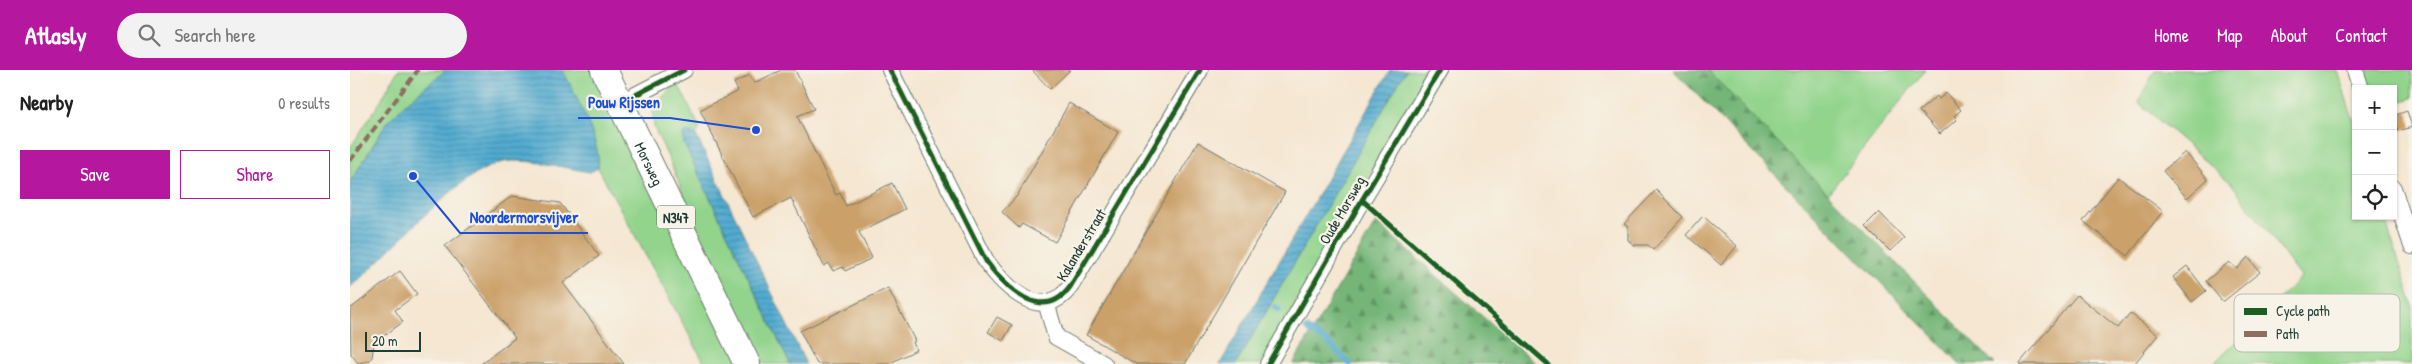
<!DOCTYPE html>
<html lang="en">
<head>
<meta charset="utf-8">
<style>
	body { margin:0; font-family:"Patrick Hand",sans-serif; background:#f2f2f2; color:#222 }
	.controls { position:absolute; right:15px; top:15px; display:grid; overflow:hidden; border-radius:0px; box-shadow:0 1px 4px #0004 }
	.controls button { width:45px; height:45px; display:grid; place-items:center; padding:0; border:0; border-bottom:1px solid #e0e0e0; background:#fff; color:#222; font:25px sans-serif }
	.scale { position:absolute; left:15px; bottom:12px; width:56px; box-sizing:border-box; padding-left:5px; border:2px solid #1f3d34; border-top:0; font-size:14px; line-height:18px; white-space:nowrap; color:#1f3d34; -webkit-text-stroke:4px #f7f3e8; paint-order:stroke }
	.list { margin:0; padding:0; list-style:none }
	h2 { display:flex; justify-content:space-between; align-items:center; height:65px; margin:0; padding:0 20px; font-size:21px }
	h2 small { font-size:16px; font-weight:400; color:#767676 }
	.actions { display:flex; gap:10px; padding:15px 20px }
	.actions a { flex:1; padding:11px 0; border:1px solid #b5179e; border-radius:0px; text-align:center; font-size:18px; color:#b5179e }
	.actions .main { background:#b5179e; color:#fff }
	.icon { flex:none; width:28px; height:28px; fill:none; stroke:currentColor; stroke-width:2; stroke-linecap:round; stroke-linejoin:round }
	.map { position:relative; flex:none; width:2062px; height:294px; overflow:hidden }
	header { display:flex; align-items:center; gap:30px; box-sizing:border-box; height:70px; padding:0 25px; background:#b5179e; color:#fff }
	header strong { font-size:24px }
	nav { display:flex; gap:28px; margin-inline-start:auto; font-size:18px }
	.search { width:350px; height:45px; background:#f2f2f2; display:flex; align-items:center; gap:12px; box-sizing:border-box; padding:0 18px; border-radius:28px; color:#767676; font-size:19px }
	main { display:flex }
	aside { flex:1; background:#fff }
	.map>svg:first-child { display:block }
	.grass { fill:#92d48c; stroke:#588860 }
	.forest { fill:url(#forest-firs); stroke:#4a7a56 }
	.water { fill:url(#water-rules); stroke:#387482 }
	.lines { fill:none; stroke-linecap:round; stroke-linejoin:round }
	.stream { stroke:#52abd0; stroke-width:5.5 }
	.building { fill:#cba069 }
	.minor-casing { stroke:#6a786b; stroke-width:18 }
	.primary-casing { stroke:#6a786b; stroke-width:28 }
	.minor { stroke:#fff; stroke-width:16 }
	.primary { stroke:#fff; stroke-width:26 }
	.quiet { stroke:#8d6e63; stroke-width:4; stroke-dasharray:8 4; stroke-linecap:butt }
	.cycleway-casing { stroke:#f7f3e8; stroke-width:8 }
	.cycleway { stroke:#1b5e20; stroke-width:5 }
	.labels { text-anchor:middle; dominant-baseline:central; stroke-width:4.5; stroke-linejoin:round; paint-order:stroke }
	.shield { fill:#f7f3e8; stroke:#60746a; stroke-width:1 }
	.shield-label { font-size:14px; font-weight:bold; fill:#1f3d34 }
	.street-label { font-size:15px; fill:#1f3d34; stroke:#f7f3e8 }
	.key { fill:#f7f3e8; stroke:#b6bcb2; stroke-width:1 }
	.key-label { font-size:14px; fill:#1f3d34 }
	.leader { fill:none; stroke:#1d4ed8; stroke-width:2 }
	.callout-dot { fill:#1d4ed8; stroke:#f7f3e8; stroke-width:2 }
	.callout-label { font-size:16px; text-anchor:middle; font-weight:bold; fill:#1d4ed8; stroke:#f7f3e8; stroke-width:4.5; stroke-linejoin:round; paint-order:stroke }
</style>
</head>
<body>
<header>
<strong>Atlasly</strong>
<div class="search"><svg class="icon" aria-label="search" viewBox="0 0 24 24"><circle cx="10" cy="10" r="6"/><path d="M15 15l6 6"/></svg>Search here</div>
<nav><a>Home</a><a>Map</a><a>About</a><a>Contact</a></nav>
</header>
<main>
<aside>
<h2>Nearby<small>0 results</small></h2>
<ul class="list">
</ul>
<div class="actions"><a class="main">Save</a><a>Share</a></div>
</aside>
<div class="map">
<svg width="2062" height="294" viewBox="0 0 2062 294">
	<defs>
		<pattern id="forest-firs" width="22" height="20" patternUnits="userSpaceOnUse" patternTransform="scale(1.25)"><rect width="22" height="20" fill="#75b678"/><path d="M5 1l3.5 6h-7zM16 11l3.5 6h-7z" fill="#5f9563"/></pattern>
		<pattern id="water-rules" width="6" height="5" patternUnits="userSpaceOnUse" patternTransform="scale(1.25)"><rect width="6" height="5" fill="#52abd0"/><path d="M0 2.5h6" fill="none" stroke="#438caa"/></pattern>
	</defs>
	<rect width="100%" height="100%" fill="#f7f3e8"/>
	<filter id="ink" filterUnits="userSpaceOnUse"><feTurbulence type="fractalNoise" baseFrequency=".02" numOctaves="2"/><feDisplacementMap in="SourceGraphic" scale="10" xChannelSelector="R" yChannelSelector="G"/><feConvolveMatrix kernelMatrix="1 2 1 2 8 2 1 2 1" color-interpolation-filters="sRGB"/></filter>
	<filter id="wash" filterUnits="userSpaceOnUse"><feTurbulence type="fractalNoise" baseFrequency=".0096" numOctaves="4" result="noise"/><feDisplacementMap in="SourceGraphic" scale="20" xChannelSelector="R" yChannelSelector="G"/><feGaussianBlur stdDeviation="1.12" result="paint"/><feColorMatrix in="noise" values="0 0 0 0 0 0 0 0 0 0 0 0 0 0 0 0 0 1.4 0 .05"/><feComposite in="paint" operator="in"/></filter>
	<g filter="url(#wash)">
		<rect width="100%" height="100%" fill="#f5e7d2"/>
		<path class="grass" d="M48,0h48l-40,33 -56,79v-34l30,-46z
			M213,0h29l149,294h-36l-107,-196c3,-29 -23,-71 -35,-98z
			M1056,0h24l-169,294h-25z
			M1357,0h218l-97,124z
			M1805,0h182l19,58v88h28l28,86v62h-199l88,-87 -70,-94 -93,-81z
			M2013,0h49v28l-19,6v-15h-23z
			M327,12l23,46 -4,7 -3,-3 -9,12 106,220h-26l-73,-149 -19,-49 -18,-39 -1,-14 4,-10z"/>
		<path class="forest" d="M1323,0h34l288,294h-35z
			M1026,152l150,133 10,9h-243z"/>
		<path class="water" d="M96,0h117c12,26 38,69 35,98l-8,4c-26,-4 -53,-12 -79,-11 -50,3 -120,94 -161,126v-105l38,-61 18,-18z
			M1040,0h16l-170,294h-16z
			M336,62l10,3 110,229h-16l-106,-220 -1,-10z"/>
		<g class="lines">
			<path class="stream" d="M925,237l4,3
				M957,259l20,13 23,22"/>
		</g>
		<g id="blocks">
			<path class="building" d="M431,0h14l19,39 -17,7 39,79 4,-2 6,13 46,-23 13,26 -46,23 13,26 -27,13 -2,-4 -10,4 -4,-8 -5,3 -33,-68 -38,19 -53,-107 38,-19 -4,-8 16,-8 4,8z
				M682,0h38l-20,19z
				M1596,23l15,17 -7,6 3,3 -17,15 -21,-23 18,-15 2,3z
				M719,33l49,29 -63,110 -33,-18 -3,4 -17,-16 15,-16z
				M2057,41l5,16 -14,4 -5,-15z
				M848,72l87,50 -100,172h-49l-50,-29z
				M1835,82l23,27 -21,19 -24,-27z
				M1768,107l45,34 -35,45 -45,-35z
				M1306,120l27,27 -30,33 -5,-5h-14l-6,-5v-13l-4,-3z
				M162,126l48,7 39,53 -36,27 61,81h-143l34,-26 -70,-92z
				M1529,142l25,26 -14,13 -25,-25z
				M1353,146l34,30 -16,19 -35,-30z
				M1898,187l12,15 -36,29 -3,-1 -15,-19 23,-19 8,7z
				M1837,196l19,25 -14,11 -19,-25z
				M50,201l17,23 -22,16 8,12 -29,21 -2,14 -3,4 -11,2 -7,-9 -1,-45z
				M538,218l27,53 -2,1 3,8 -28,14h-71l-17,-33z
				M1727,225l41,33 12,-15 28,22 -24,29h-115z
				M647,247l15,8 -9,16 -15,-9z"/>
		</g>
	</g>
	<g filter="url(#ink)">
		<use href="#blocks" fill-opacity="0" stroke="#6a786b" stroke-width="1"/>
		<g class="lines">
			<g class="minor-casing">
				<path id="minor" d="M540,0l96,191c18,25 56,64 84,26l130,-217
					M2005,0l6,19
					M270,33l64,-33
					M2043,118l19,58
					M696,232l10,35 48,27
					M918,294l94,-164 78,-130"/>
			</g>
			<g class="primary-casing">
				<g id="primary">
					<path id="s1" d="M254,0l143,294"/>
				</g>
			</g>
			<use href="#minor" class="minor"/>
			<use href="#primary" class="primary"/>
			<path class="quiet" d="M0,91l68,-91"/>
			<g class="cycleway-casing">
				<path id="cycleway" d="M540,0l96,191c18,25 56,64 84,26l130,-217
					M270,33l64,-33
					M1012,130l186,164
					M918,294l94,-164 78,-130"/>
			</g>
			<use href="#cycleway" class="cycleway"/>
		</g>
	</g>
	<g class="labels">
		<rect class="shield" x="307" y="135.5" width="38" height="23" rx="4"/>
		<g class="shield-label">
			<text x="326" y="147">N347</text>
		</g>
		<g class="street-label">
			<text stroke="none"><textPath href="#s1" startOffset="104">Morsweg</textPath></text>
			<text transform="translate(992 140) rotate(-60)">Oude Morsweg</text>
			<text transform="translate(731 175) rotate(-59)">Kalanderstraat</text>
		</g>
	</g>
	<rect x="1884" y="224" width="166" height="58" rx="8" class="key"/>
	<rect x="1894" y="238" width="23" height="7" fill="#1b5e20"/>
	<rect x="1894" y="261" width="23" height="6" fill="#8d6e63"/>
	<g class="key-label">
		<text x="1926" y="246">Cycle path</text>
		<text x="1926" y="269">Path</text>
	</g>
	<path class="leader" d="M406 60L320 48H228M63 106L110 163H238"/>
	<g class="callout-dot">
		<circle cx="406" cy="60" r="5"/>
		<circle cx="63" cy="106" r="5"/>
	</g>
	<g class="callout-label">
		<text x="274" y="38">Pouw Rijssen</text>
		<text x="174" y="153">Noordermorsvijver</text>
	</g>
</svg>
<div class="controls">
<button>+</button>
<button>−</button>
<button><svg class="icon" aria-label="locate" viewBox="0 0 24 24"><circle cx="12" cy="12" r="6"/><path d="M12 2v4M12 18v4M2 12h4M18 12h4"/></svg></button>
</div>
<div class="scale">20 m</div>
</div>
</main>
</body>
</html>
